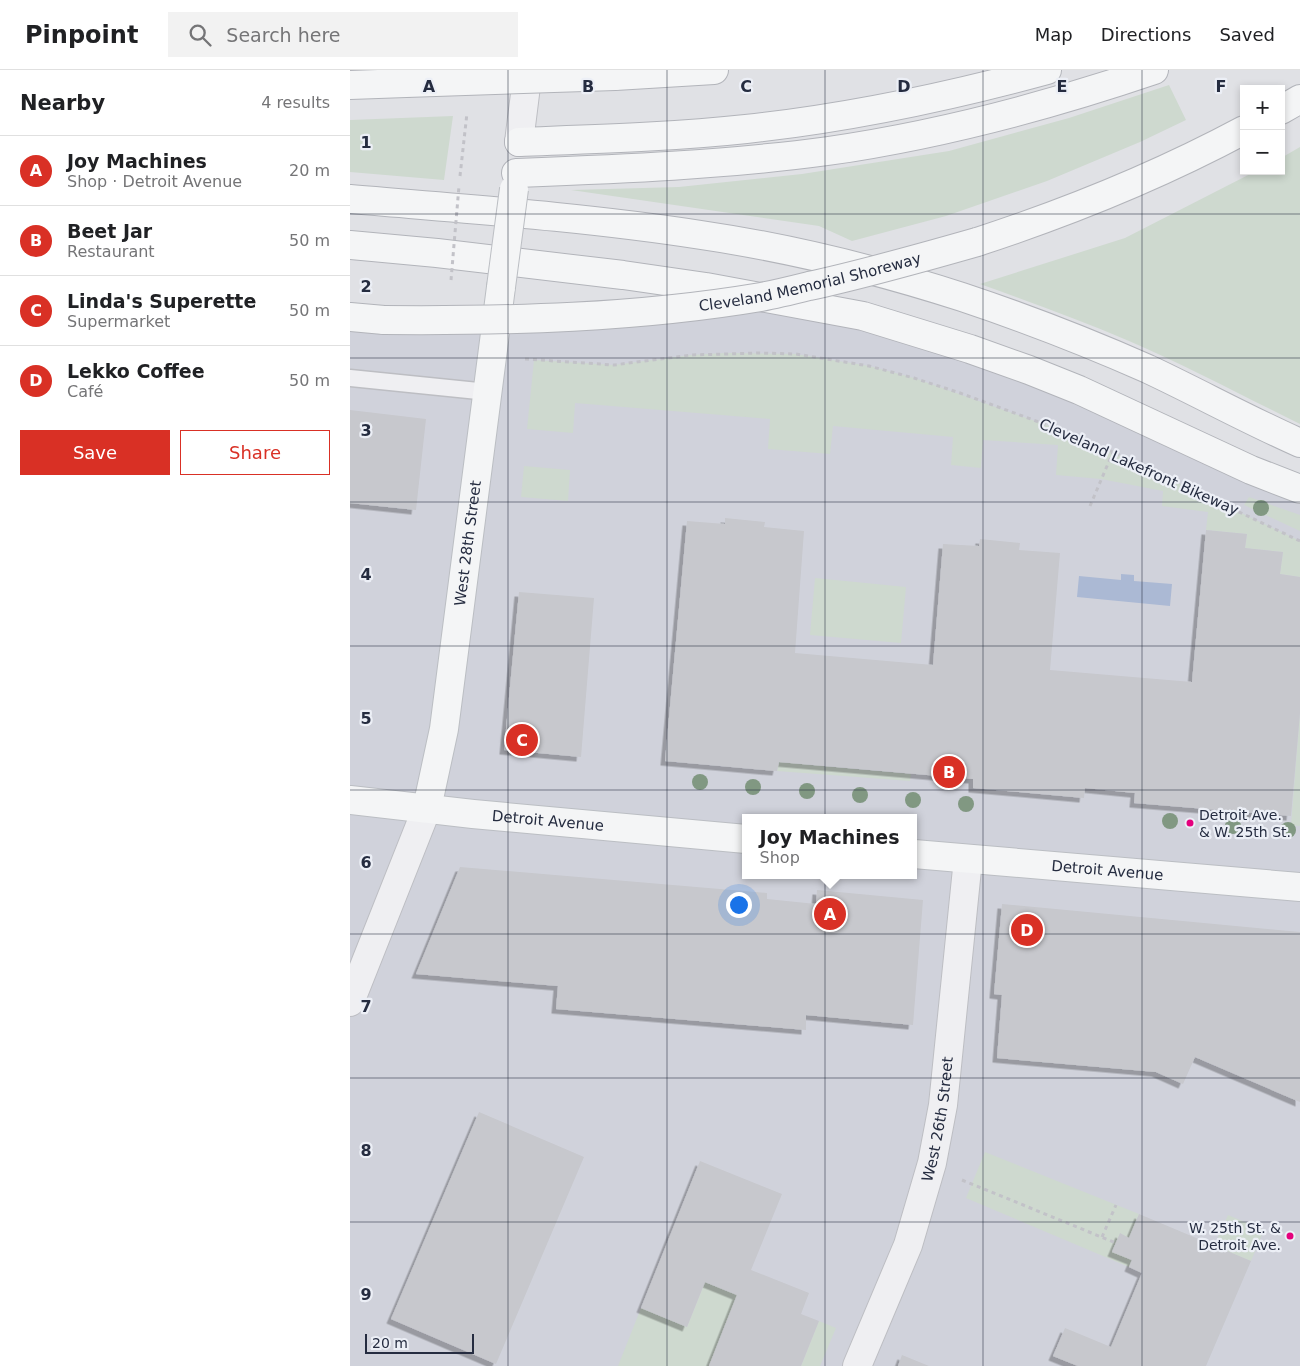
<!DOCTYPE html>
<html lang="en">
<head>
<meta charset="utf-8">
<style>
	body { margin:0; font-family:"DejaVu Sans",sans-serif; background:#f2f2f2; color:#202124 }
	.controls { position:absolute; right:15px; top:15px; display:grid; overflow:hidden; border-radius:0px; box-shadow:0 2px 8px #0003 }
	.controls button { width:45px; height:45px; display:grid; place-items:center; padding:0; border:0; border-bottom:1px solid #e0e0e0; background:#fff; color:#202124; font:25px sans-serif }
	.scale { position:absolute; left:15px; bottom:12px; width:109px; box-sizing:border-box; padding-left:5px; border:2px solid #252c40; border-top:0; font-size:14px; line-height:18px; white-space:nowrap; color:#252c40; -webkit-text-stroke:4px #eceff6; paint-order:stroke }
	.you { position:absolute; left:388px; top:834px; width:18px; height:18px; margin:-12px; border:4px solid #fff; border-radius:50%; background:#1a73e8; box-shadow:0 0 0 8px #1a73e833 }
	.badge { display:grid; place-items:center; width:32px; height:32px; border-radius:50%; background:#d93025; color:#fff; font-size:16px; font-weight:700 }
	.pin { position:absolute; translate:-50% -50%; border:2px solid #fff; box-shadow:0 1px 5px #0006 }
	.popup { position:absolute; left:392px; top:744px; width:175px; height:65px; box-sizing:border-box; display:grid; place-content:center; border-radius:0px; background:#fff; filter:drop-shadow(0 1px 4px #0005); font-size:16px; white-space:nowrap; color:#757577 }
	.popup b { font-size:19px; color:#202124 }
	.popup::after { content:''; position:absolute; left:50%; top:100%; margin-left:-10px; border:10px solid transparent; border-top-color:#fff }
	.list { margin:0; padding:0; list-style:none }
	h2 { display:flex; justify-content:space-between; align-items:center; height:65px; margin:0; padding:0 20px; font-size:21px }
	h2 small { font-size:16px; font-weight:400; color:#757577 }
	.list li { display:grid; grid-template-columns:32px 1fr auto; gap:15px; align-items:center; box-sizing:border-box; height:70px; padding:0 20px; border-top:1px solid #e0e0e0 }
	.list b { display:block; font-size:19px; white-space:nowrap }
	.list p { margin:0; font-size:16px; white-space:nowrap; color:#757577 }
	.list em { font-size:16px; font-style:normal; color:#757577 }
	.actions { display:flex; gap:10px; padding:15px 20px }
	.actions a { flex:1; padding:11px 0; border:1px solid #d93025; border-radius:0px; text-align:center; font-size:18px; color:#d93025 }
	.actions .main { background:#d93025; color:#fff }
	.icon { flex:none; width:28px; height:28px; fill:none; stroke:currentColor; stroke-width:2; stroke-linecap:round; stroke-linejoin:round }
	.map { position:relative; flex:none; width:950px; height:1296px; overflow:hidden }
	header { display:flex; align-items:center; gap:30px; box-sizing:border-box; height:70px; padding:0 25px; background:#fff; border-bottom:1px solid #e0e0e0 }
	header strong { font-size:24px }
	nav { display:flex; gap:28px; margin-inline-start:auto; font-size:18px }
	.search { width:350px; height:45px; background:#f2f2f2; display:flex; align-items:center; gap:12px; box-sizing:border-box; padding:0 18px; border-radius:0px; color:#757577; font-size:19px }
	main { display:flex }
	aside { flex:1; background:#fff }
	.map>svg:first-child { display:block }
	.built { fill:#d0d2db; fill-rule:evenodd }
	.green { fill:#ced9cf }
	.water { fill:#abb9d4 }
	.building { fill:#c7c8cd; filter:url(#shadow) }
	.lines { fill:none; stroke-linecap:round; stroke-linejoin:round }
	.service-casing { stroke:#bdbec3; stroke-width:19 }
	.minor-casing { stroke:#bdbec3; stroke-width:30 }
	.tertiary-casing { stroke:#bdbec3; stroke-width:30 }
	.primary-casing { stroke:#bbbec3; stroke-width:30 }
	.motorway-casing { stroke:#b2b4ba; stroke-width:30 }
	.path { stroke:#c2c2c8; stroke-width:3; stroke-dasharray:4 4; stroke-linecap:butt }
	.service { stroke:#efeff2; stroke-width:16 }
	.minor { stroke:#efeff2; stroke-width:28 }
	.tertiary { stroke:#efeff2; stroke-width:28 }
	.primary { stroke:#f4f5f6; stroke-width:28 }
	.motorway { stroke:#f4f5f6; stroke-width:28 }
	.primary-bridge-casing { stroke:#bbbec3; stroke-width:30; stroke-linecap:butt }
	.motorway-bridge-casing { stroke:#b2b4ba; stroke-width:30; stroke-linecap:butt }
	.path-bridge { stroke:#c2c2c8; stroke-width:3; stroke-dasharray:4 4; stroke-linecap:butt }
	.primary-bridge { stroke:#f4f5f6; stroke-width:28 }
	.motorway-bridge { stroke:#f4f5f6; stroke-width:28 }
	.tree { fill:#819882 }
	.grid { fill:none; stroke:#252c40; stroke-width:1; stroke-opacity:0.55 }
	.bus-dot { fill:#e5007d; stroke:#eceff6; stroke-width:2 }
	.labels { text-anchor:middle; dominant-baseline:central; stroke-width:4.5; stroke-linejoin:round; paint-order:stroke }
	.bus-label { font-size:14px; fill:#252c40; stroke:#eceff6; text-anchor:start }
	.street-label { font-size:15px; fill:#252c40; stroke:#eceff6 }
	.grid-label { font-size:16px; text-anchor:middle; font-weight:bold; fill:#252c40; stroke:#eceff6; stroke-width:4.5; stroke-linejoin:round; paint-order:stroke }
</style>
</head>
<body>
<header>
<strong>Pinpoint</strong>
<div class="search"><svg class="icon" aria-label="search" viewBox="0 0 24 24"><circle cx="10" cy="10" r="6"/><path d="M15 15l6 6"/></svg>Search here</div>
<nav><a>Map</a><a>Directions</a><a>Saved</a></nav>
</header>
<main>
<aside>
<h2>Nearby<small>4 results</small></h2>
<ul class="list">
<li><span class="badge">A</span><div><b>Joy Machines</b><p>Shop · Detroit Avenue</p></div><em>20 m</em></li>
<li><span class="badge">B</span><div><b>Beet Jar</b><p>Restaurant</p></div><em>50 m</em></li>
<li><span class="badge">C</span><div><b>Linda's Superette</b><p>Supermarket</p></div><em>50 m</em></li>
<li><span class="badge">D</span><div><b>Lekko Coffee</b><p>Café</p></div><em>50 m</em></li>
</ul>
<div class="actions"><a class="main">Save</a><a>Share</a></div>
</aside>
<div class="map">
<svg width="950" height="1296" viewBox="0 0 950 1296">
	<defs>
		<filter id="shadow"><feDropShadow dx="-4.5" dy="4.5" stdDeviation="0" flood-color="#0004"/></filter>
	</defs>
	<rect width="100%" height="100%" fill="#e0e1e5"/>
	<path class="built" d="M411,227l102,19 437,173v877h-950v-1049zM396,748h168v57h-168z"/>
	<path class="green" d="M819,15l17,35 -46,22 -93,39 -101,35 -94,25 -33,-15 -248,-36 108,-3 123,-13 147,-23 120,-33z
		M103,46l-9,64 -94,-8v-52z
		M950,77v277c-57,-28 -113,-58 -171,-83 -49,-21 -99,-39 -149,-57l145,-46 131,-67h25v-13z
		M376,283l70,1 73,12 45,12 152,54 47,20 187,89v36l-20,-3 3,-22 -38,-4 2,-14 -41,-4 2,-18 -46,-6 1,-15 -62,-12 -45,-4 2,-30 -75,-5 -2,28 -30,-3 2,-28 -120,-11 -3,28 -62,-5 2,-30 -195,-16 -2,30 -46,-4 7,-69 80,5 77,-10z
		M174,396l46,4 -2,31 -47,-4z
		M899,427l51,18v16l-56,-26z
		M465,508l91,9 -5,56 -91,-8z
		M950,643v113l-9,-1z
		M429,692l132,12 -1,7 -133,-10z
		M635,1082l154,62 -10,24 -9,-4 -8,17 20,9 -3,7 -163,-69z
		M878,1145l36,15 -13,31 -37,-15z
		M355,1212l32,13 -28,71h-91l23,-58 46,19z
		M469,1251l17,7 -16,38h-19z"/>
	<path class="water" d="M771,504l13,1v6l38,3 -2,22 -93,-9 2,-21 42,4z"/>
	<path class="building" d="M0,340l76,9 -10,91 -66,-7z
		M375,448l40,4 -1,5 40,4 -9,122 138,12 10,-121 36,2 1,-7 40,4 -1,7 41,3 -10,117 142,12 14,-152 41,4 -2,14 38,4 -3,22 20,3v136l-9,103 -157,-13 1,-10 -50,-5 -1,10 -111,-10v-9l-194,-17 -2,9 -112,-10 22,-240 38,3z
		M169,522l75,6 -13,159 -77,-7z
		M110,797l307,26v6l49,5 1,-14 106,10 -10,125 -107,-10v15l-250,-21 2,-23 -142,-12z
		M652,834l298,28v170l-105,-45 -12,27 -27,-12 -159,-14 5,-63 -8,-1z
		M129,1042l105,45 -88,207 -105,-45z
		M350,1091l82,33 -31,76 58,23 -8,21 18,7 -18,45h-92l28,-71 -32,-13 -18,45 -46,-19z
		M789,1144l112,47 -45,105h-128l-25,-10 12,-28 46,19 31,-74 -13,-6 3,-7 -20,-8 8,-19 9,5z
		M552,1285l27,11h-31z"/>
	<g class="lines">
		<g class="service-casing">
			<path id="service" d="M0,308l138,14"/>
		</g>
		<g class="minor-casing">
			<g id="minor">
				<path d="M169,72l9,-72"/>
				<path id="s1" d="M507,1296l51,-121 24,-82 11,-58 25,-246"/>
			</g>
		</g>
		<g class="tertiary-casing">
			<path id="tertiary" d="M0,932l77,-194"/>
		</g>
		<g class="primary-casing">
			<g id="primary">
				<path id="s2" d="M0,730l123,14 273,25"/>
				<path id="s3" d="M77,738l17,-79 57,-442"/>
				<path id="s4" d="M564,784l386,33"/>
			</g>
		</g>
		<g class="motorway-casing">
			<path id="motorway" d="M265,6l99,-6
				M0,15l56,-2
				M931,40l19,-11
				M169,72c76,-3 152,-5 227,-13 102,-11 202,-32 301,-59
				M166,103c104,-4 209,-8 312,-22 111,-16 220,-45 326,-81
				M0,129c117,10 235,18 351,36 88,13 177,35 261,62 63,21 125,45 186,72 51,24 100,51 152,74
				M627,172c92,-30 181,-66 267,-112
				M0,175l87,8 186,22 83,12 157,29 107,33 59,21 50,20 172,80 49,19
				M0,247l34,3"/>
		</g>
		<path class="path" d="M110,106l7,-63
			M175,289l89,6 77,-10 68,-2 37,1 73,12 45,12 46,15 106,39 47,20 187,89
			M740,436l23,-54
			M612,1110l154,63
			M752,1167l14,-32"/>
		<use href="#service" class="service"/>
		<use href="#minor" class="minor"/>
		<use href="#tertiary" class="tertiary"/>
		<use href="#primary" class="primary"/>
		<use href="#motorway" class="motorway"/>
		<g class="primary-bridge-casing">
			<path id="primary-bridge" d="M151,217l13,-98"/>
		</g>
		<g class="motorway-bridge-casing">
			<g id="motorway-bridge">
				<path d="M56,13l209,-7"/>
				<path id="s5" d="M34,250c126,1 252,-2 377,-23 16,-3 32,-7 48,-11 56,-12 112,-28 168,-44"/>
			</g>
		</g>
		<path class="path-bridge" d="M101,210l8,-94"/>
		<use href="#primary-bridge" class="primary-bridge"/>
		<use href="#motorway-bridge" class="motorway-bridge"/>
	</g>
	<g class="tree">
		<circle cx="911" cy="438" r="8"/>
		<circle cx="350" cy="712" r="8"/>
		<circle cx="403" cy="717" r="8"/>
		<circle cx="457" cy="721" r="8"/>
		<circle cx="510" cy="725" r="8"/>
		<circle cx="563" cy="730" r="8"/>
		<circle cx="616" cy="734" r="8"/>
		<circle cx="820" cy="751" r="8"/>
		<circle cx="883" cy="756" r="8"/>
		<circle cx="938" cy="760" r="8"/>
	</g>
	<path class="grid" d="M158,0v1296M317,0v1296M475,0v1296M633,0v1296M792,0v1296M0,144h950M0,288h950M0,432h950M0,576h950M0,720h950M0,864h950M0,1008h950M0,1152h950"/>
	<g class="bus-dot">
		<circle cx="840" cy="753" r="4.5"/>
		<circle cx="940" cy="1166" r="4.5"/>
	</g>
	<g class="labels">
		<g class="bus-label">
			<text x="849" y="745">Detroit Ave.<tspan x="849" dy="17">&amp; W. 25th St.</tspan></text>
			<text x="931" y="1158" text-anchor="end">W. 25th St. &amp;<tspan x="931" dy="17">Detroit Ave.</tspan></text>
		</g>
		<g class="street-label">
			<text stroke="none"><textPath href="#s5" startOffset="429">Cleveland Memorial Shoreway</textPath></text>
			<text transform="translate(789 397) rotate(24)">Cleveland Lakefront Bikeway</text>
			<text stroke="none"><textPath href="#s3" startOffset="268">West 28th Street</textPath></text>
			<text stroke="none"><textPath href="#s2" startOffset="199">Detroit Avenue</textPath></text>
			<text stroke="none"><textPath href="#s4" startOffset="194">Detroit Avenue</textPath></text>
			<text stroke="none"><textPath href="#s1" startOffset="261">West 26th Street</textPath></text>
		</g>
	</g>
	<g class="grid-label">
		<text x="79" y="22">A</text>
		<text x="238" y="22">B</text>
		<text x="396" y="22">C</text>
		<text x="554" y="22">D</text>
		<text x="712" y="22">E</text>
		<text x="871" y="22">F</text>
		<text x="16" y="78">1</text>
		<text x="16" y="222">2</text>
		<text x="16" y="366">3</text>
		<text x="16" y="510">4</text>
		<text x="16" y="654">5</text>
		<text x="16" y="798">6</text>
		<text x="16" y="942">7</text>
		<text x="16" y="1086">8</text>
		<text x="16" y="1230">9</text>
	</g>
</svg>
<div class="controls">
<button>+</button>
<button>−</button>
</div>
<div class="scale">20 m</div>
<div class="you"></div>
<div class="pin badge" style="left:480px;top:844px">A</div>
<div class="popup"><b>Joy Machines</b>Shop</div>
<div class="pin badge" style="left:599px;top:702px">B</div>
<div class="pin badge" style="left:172px;top:670px">C</div>
<div class="pin badge" style="left:677px;top:860px">D</div>
</div>
</main>
</body>
</html>
